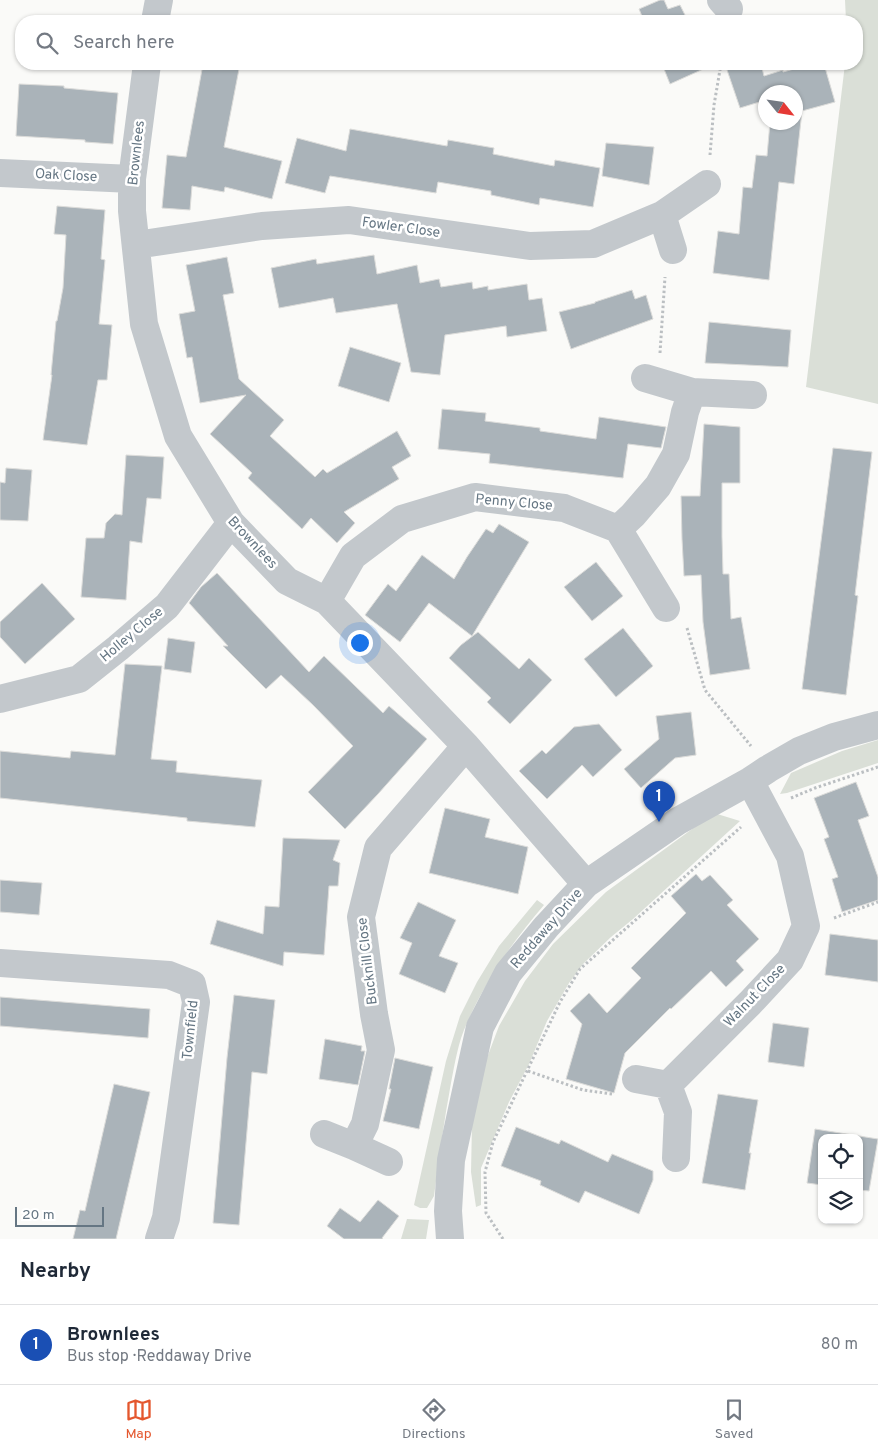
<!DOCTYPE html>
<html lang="en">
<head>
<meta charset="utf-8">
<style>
	body { margin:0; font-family:Overpass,sans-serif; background:#f6f6f7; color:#1f2937 }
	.controls { position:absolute; right:15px; bottom:15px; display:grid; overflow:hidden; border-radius:10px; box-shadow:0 1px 4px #0004 }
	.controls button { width:45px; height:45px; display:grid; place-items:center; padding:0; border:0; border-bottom:1px solid #e0e1e3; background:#fff; color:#1f2937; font:25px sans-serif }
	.compass { position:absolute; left:758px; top:85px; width:45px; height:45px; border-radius:50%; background:#fff; box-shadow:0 1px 4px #0004; rotate:120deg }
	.scale { position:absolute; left:15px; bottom:12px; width:89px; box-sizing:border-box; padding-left:5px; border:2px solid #657683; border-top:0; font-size:14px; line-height:18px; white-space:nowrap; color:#657683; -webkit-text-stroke:4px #fff; paint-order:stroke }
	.you { position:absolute; left:359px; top:642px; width:18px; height:18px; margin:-12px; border:4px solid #fff; border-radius:50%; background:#1a73e8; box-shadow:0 0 0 8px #1a73e833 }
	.badge { display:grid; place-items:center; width:32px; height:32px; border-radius:50%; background:#e4572e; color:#fff; font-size:16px; font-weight:700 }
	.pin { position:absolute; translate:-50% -41px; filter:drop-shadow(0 1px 2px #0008) }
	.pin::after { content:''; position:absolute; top:26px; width:18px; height:15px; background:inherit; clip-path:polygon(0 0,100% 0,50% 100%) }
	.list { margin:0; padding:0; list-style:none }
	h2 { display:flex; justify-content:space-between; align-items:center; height:65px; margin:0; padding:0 20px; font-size:21px }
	h2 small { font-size:16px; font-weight:400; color:#747a83 }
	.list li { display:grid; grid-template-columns:32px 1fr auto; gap:15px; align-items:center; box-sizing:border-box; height:80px; padding:0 20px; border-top:1px solid #e0e1e3 }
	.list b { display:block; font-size:19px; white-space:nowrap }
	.list p { margin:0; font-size:16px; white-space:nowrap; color:#747a83 }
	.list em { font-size:16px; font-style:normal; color:#747a83 }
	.icon { flex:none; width:28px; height:28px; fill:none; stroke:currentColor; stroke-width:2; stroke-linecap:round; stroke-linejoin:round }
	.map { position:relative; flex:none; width:878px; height:1239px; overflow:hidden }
	.search { position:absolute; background:#fff; box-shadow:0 1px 4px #0004; left:15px; right:15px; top:15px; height:55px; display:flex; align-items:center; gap:12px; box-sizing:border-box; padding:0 18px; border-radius:20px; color:#747a83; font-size:19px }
	.sheet { height:145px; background:#fff }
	nav { display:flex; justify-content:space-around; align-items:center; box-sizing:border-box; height:70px; border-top:1px solid #e0e1e3; background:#fff; font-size:14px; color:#747a83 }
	nav a { display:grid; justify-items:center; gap:2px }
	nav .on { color:#e4572e }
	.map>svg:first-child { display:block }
	.green { fill:#dadfd7 }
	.building { fill:#aab3b9; stroke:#dcdcda }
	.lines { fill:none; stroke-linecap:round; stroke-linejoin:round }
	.path { stroke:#bbbfc2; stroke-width:3; stroke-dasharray:2.5 2.5; stroke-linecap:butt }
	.street { stroke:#c3c8cc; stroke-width:28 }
	.labels { text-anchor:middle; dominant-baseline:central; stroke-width:5; stroke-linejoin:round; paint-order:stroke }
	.street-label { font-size:14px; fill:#657683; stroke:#fff }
</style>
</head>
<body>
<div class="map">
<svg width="878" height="1239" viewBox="0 0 878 1239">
	<rect width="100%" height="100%" fill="#fafaf8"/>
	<path class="green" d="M845,0h33v404l-72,-17 39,-323h12v-43h-11z
		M878,740v23l-91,30 -7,1 11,-21 51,-22z
		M714,813l26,8 -107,98 -22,18 -28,27 -14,19 -22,38 -18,43 -20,38 -28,66v37l-5,2 -5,-35 1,-48 7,-45 20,-53 26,-45 28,-37 53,-52z
		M537,900l7,5c-31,36 -58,75 -77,118 -9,19 -12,40 -16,60 -7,37 -12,75 -17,113l-7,12h-7l-6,-3 32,-144 14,-45 17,-34 22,-36z
		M407,1219l22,1 -3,19h-25z"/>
	<path class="building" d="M660,0h4l4,9 12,-4 8,16h-44l-5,-12z
		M203,64h37l-16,83 58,14 -10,38 -47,-12 -1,5 -32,-6 -2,24 -28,-2 5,-53 19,2z
		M662,64h47l1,2 -40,18z
		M725,64h36l3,12 19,-6v2l29,-8h12l11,38 -33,9 -8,73 -15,-2 -10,98 -56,-7 5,-42 21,3 4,-47 9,1 4,-33 11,1 3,-34h26v-30h-30v8l-26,8z
		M19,84l45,2v2l54,5 -5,51 -28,-2v-2l-69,-4z
		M350,129l97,17 1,-6 46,8 -1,6 61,12 1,-6 45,8 -7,39 -53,-9 -1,7 -48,-10v-4l-53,-9 -2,11 -106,-17 -5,17 -40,-10 12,-45 49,13z
		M606,143l48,4 -5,38 -47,-9z
		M57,206l48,4 -4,49 4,1 -6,64 13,1 -5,55h-9l-11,65 -44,-5 9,-65h-1l5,-54h1l6,-33 3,-53 -12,-1z
		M374,255l3,19 40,-9 3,18 19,-4 2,8 31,-5 1,7 15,-3v4l39,-6 2,16 13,-2 5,33 -40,6 -1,-11 -61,9 -5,40 -29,-3 -14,-68 -61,9 -3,-15 -54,10 -8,-40 45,-9 1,5z
		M227,257l7,36 -11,2 16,84 45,41 -14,16 45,41 8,-8 4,4 70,-42 14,25 -19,11 7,12 -55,33 11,11 -18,20 -26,-25 -9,11 -54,-51 4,-5 -42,-39 36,-39 -46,8 -8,-46 -5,1 -8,-44 16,-3 -9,-46z
		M632,290l3,9 11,-4 7,24 -82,30 -12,-37 36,-9v-1z
		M709,322l82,8 -3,37 -83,-4z
		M350,347l51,16 -12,39 -51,-16z
		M442,409l44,4 -1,8 55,7v3l56,8 3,-22 67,10 -5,21 -33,-4 -5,34 -134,-15 1,-9 -52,-5z
		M704,424l36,3v56h-18v54l1,37h6l2,45 10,-2 9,52 -40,6 -7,-53 -2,-47 -17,1 -2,-37 -1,-43h19z
		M833,448l39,4 -17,143 3,1 -12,99 -44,-6z
		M126,455l38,2 -3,42 -14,-1 -5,45 -12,-2 -4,59 -45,-3 5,-59h18l2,-15 9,-9 7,1z
		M6,468l26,2 -4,51 -28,-1v-38l5,1z
		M499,524l30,18 -57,94 -43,-33 -29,39 -35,-27 23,-31 8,7 26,-36 32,24 13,-22 19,-28 7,4z
		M596,562l27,34 -31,25 -28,-34z
		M217,573l92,99 15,-16 59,57 6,-7 38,33 -49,55 -33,35 -37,-37 45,-46 -40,-41 -32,-30 -15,14 -43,-43h5l-39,-43 12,-16z
		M42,583l33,36 -50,45 -25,-27v-15z
		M623,628l30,38 -37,31 -32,-38z
		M478,632l41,37 10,-11 23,22 -42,44 -23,-22 4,-4 -42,-40 12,-13z
		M168,638l27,4 -4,31 -27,-4z
		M125,664l37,2 -11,93 26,2 -1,11 86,8 -7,47 -68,-6v-3l-187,-20v-47l70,7 1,-7 44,4z
		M691,712l5,43 -21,3 -34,30 -17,-19 35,-30 -3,-23z
		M599,724l23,26 -29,27 -11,-12 -35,34 -28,-28 23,-21 4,4 28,-27z
		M856,782l13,34 -11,4 20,57v23l-36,12 -10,-33 6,-2 -14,-38 5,-2 -15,-39z
		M445,808l45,11 -5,18 43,10 -10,47 -89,-21z
		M283,838l57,2 -7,20 7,3 -2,23h-9l-5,69 -40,-3 -1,14 -73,-22 7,-24 46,14 2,-28 14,1z
		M696,874l6,7 8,-6 23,25 -6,5 32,34 -23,22 8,9 -18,17 -15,-16 -40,38 -1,-1 -45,45 -11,40 -48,-14 16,-55 -12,-13 19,-18 18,20 34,-35 -10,-10 55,-55 -15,-17z
		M0,880l42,3 -3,32 -39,-3z
		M418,902l38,18 -17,36 19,7 -13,30 -46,-19 13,-31 -12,-5z
		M830,934l48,6v42l-53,-7z
		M234,995l41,5 -8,74 -15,-2 -13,153 -26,-2 14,-165z
		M0,997l150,12 -2,29 -148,-12z
		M773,1023l36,5 -5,39 -36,-5z
		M325,1039l37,7 -1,5h4l-7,34 -39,-6z
		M395,1058l38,9 -14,62 -36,-8 8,-32h-2z
		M114,1084l36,8 -34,147h-43l7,-29 5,1z
		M718,1094l40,6 -9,53h2l-6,37 -43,-7z
		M516,1127l43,17 2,-4 47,22 4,-8 41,17v9l-14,34 -54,-23 -6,12 -39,-18 1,-4 -40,-15z
		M815,1129l63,10 -9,52 -10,-1v-52h-37v47l-15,-2z
		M378,1200l21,16 -17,22 1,1h-39l-17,-13 13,-18 20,14z"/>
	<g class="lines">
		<path class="path" d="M710,155l4,-50 7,-41
			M660,353l5,-76
			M687,628l18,62 46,56
			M791,798l24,-10 63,-21
			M834,918l44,-16
			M528,1071l55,19 29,4
			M503,1239l-17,-26 -1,-41 8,-30 67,-140 20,-33 161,-142"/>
		<path class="street" d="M721,0l8,9
			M155,21l4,-21
			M147,64l-15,115v32l12,113 34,112 53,87 56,58 40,20 139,145 120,138
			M0,173l132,6
			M662,215l11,35
			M136,245l126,-19 87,-6 181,26 63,-2 69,-29 45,-31
			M692,392l61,3
			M618,529l15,-14 25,-29 18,-32 9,-42 7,-20 -47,-14
			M327,601l26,-45 49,-37 73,-22 89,11 54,21 48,79
			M0,699l79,-20 39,-31 49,-42 64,-83
			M0,963l169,12 23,9 4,18 -30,216 -7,21
			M636,1079l32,6 82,-82 40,-43 16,-34 -16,-70 -40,-75
			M668,1085l10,27 -2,46
			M324,1134l30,12
			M389,1162l-35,-16 11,-22 16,-74 -7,-36 -13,-97 17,-69 88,-102
			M450,1239l-2,-28 3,-51 29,-133 28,-54 38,-46 40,-43 92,-63 72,-40 18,-12 31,-18 35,-14 44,-12"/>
	</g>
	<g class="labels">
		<g class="street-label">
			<text transform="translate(137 153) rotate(-84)">Brownlees</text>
			<text transform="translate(66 176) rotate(3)">Oak Close</text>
			<text transform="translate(401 228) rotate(8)">Fowler Close</text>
			<text transform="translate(514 503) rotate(5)">Penny Close</text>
			<text transform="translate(252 543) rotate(47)">Brownlees</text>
			<text transform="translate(132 635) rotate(-40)">Holley Close</text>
			<text transform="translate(547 929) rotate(-49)">Reddaway Drive</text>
			<text transform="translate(368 961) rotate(-97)">Bucknill Close</text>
			<text transform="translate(755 996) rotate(-46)">Walnut Close</text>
			<text transform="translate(191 1030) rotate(-84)">Townfield</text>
		</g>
	</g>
</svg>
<div class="controls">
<button><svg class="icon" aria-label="locate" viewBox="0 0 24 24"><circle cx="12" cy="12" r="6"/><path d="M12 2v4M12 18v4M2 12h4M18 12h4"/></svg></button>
<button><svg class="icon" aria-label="layers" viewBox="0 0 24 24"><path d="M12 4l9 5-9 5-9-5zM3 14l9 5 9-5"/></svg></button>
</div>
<svg class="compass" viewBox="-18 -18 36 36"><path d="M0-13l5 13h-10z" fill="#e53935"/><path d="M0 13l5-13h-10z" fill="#747a83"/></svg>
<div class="scale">20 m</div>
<div class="you"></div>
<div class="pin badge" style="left:659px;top:822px;background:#1a4fb4">1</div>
<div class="search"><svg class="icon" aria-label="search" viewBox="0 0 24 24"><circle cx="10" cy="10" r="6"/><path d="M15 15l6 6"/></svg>Search here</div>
</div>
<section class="sheet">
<h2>Nearby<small></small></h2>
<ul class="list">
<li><span class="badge" style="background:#1a4fb4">1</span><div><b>Brownlees</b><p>Bus stop · Reddaway Drive</p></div><em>80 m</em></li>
</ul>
</section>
<nav>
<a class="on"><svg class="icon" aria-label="map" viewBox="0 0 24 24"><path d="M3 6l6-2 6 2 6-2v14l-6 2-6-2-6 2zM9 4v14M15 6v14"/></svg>Map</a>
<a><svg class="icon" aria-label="directions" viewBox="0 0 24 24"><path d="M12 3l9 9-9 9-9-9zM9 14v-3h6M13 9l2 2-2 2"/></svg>Directions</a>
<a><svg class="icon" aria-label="saved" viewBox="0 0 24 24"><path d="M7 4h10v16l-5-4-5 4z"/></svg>Saved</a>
</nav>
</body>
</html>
